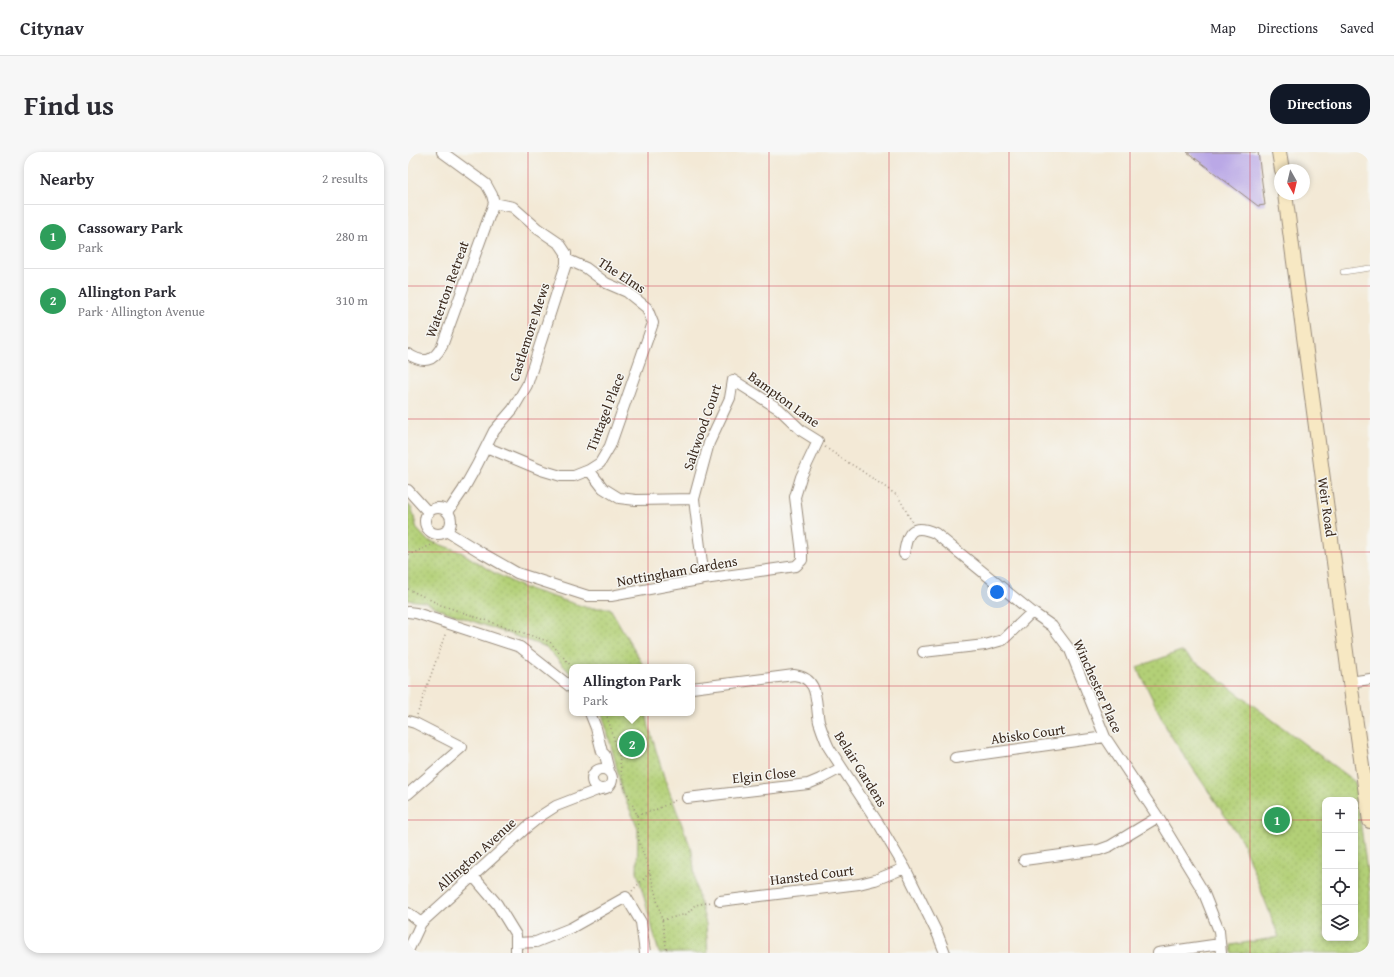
<!DOCTYPE html>
<html lang="en">
<head>
<meta charset="utf-8">
<style>
	body { margin:0; font-family:"Gentium Book Plus",serif; background:#f7f7f7; color:#2b2b33 }
	.controls { position:absolute; right:12px; bottom:12px; display:grid; overflow:hidden; border-radius:8px; box-shadow:0 2px 6px #0003 }
	.controls button { width:36px; height:36px; display:grid; place-items:center; padding:0; border:0; border-bottom:1px solid #e1e1e2; background:#fff; color:#2b2b33; font:20px sans-serif }
	.compass { position:absolute; left:866px; top:12px; width:36px; height:36px; border-radius:50%; background:#fff; box-shadow:0 2px 6px #0003; rotate:172deg }
	.you { position:absolute; left:589px; top:440px; width:14px; height:14px; margin:-10px; border:3px solid #fff; border-radius:50%; background:#1a73e8; box-shadow:0 0 0 6px #1a73e833 }
	.badge { display:grid; place-items:center; width:26px; height:26px; border-radius:50%; background:#111827; color:#fff; font-size:13px; font-weight:700 }
	.pin { position:absolute; translate:-50% -50%; border:2px solid #fff; box-shadow:0 1px 4px #0006 }
	.popup { position:absolute; left:161px; top:512px; width:126px; height:52px; box-sizing:border-box; display:grid; place-content:center; border-radius:8px; background:#fff; filter:drop-shadow(0 1px 3px #0005); font-size:13px; white-space:nowrap; color:#7c7c81 }
	.popup b { font-size:15px; color:#2b2b33 }
	.popup::after { content:''; position:absolute; left:50%; top:100%; margin-left:-8px; border:8px solid transparent; border-top-color:#fff }
	.list { margin:0; padding:0; list-style:none }
	h2 { display:flex; justify-content:space-between; align-items:center; height:52px; margin:0; padding:0 16px; font-size:17px }
	h2 small { font-size:13px; font-weight:400; color:#7c7c81 }
	.list li { display:grid; grid-template-columns:26px 1fr auto; gap:12px; align-items:center; box-sizing:border-box; height:64px; padding:0 16px; border-top:1px solid #e1e1e2 }
	.list b { display:block; font-size:15px; white-space:nowrap }
	.list p { margin:0; font-size:13px; white-space:nowrap; color:#7c7c81 }
	.list em { font-size:13px; font-style:normal; color:#7c7c81 }
	.icon { flex:none; width:22px; height:22px; fill:none; stroke:currentColor; stroke-width:2; stroke-linecap:round; stroke-linejoin:round }
	.map { position:relative; flex:none; width:962px; height:801px; overflow:hidden; border-radius:16px }
	header { display:flex; align-items:center; gap:24px; box-sizing:border-box; height:56px; padding:0 20px; background:#fff; border-bottom:1px solid #e1e1e2 }
	header strong { font-size:19px }
	nav { display:flex; gap:22px; margin-inline-start:auto; font-size:14px }
	.intro { display:flex; align-items:center; justify-content:space-between; box-sizing:border-box; height:96px; padding:0 24px }
	h1 { margin:0; font-size:28px }
	.button { padding:10px 18px; border-radius:16px; background:#111827; color:#fff; font-size:14px; font-weight:700 }
	main { display:flex; gap:24px; padding:0 24px }
	aside { flex:1; background:#fff; border-radius:16px; box-shadow:0 2px 6px #0003 }
	.map>svg:first-child { display:block }
	.grass { fill:url(#grass-dots); stroke:#777d4a; fill-rule:evenodd }
	.building { fill:#baa8e6 }
	.lines { fill:none; stroke-linecap:round; stroke-linejoin:round }
	.lane-casing { stroke:#978a7a; stroke-width:6 }
	.street-casing { stroke:#978a7a; stroke-width:12 }
	.secondary-casing { stroke:#978a7a; stroke-width:16 }
	.path { stroke:#978a7a; stroke-width:1.5; stroke-dasharray:1 3; stroke-linecap:butt }
	.lane { stroke:#fff; stroke-width:5 }
	.street { stroke:#fff; stroke-width:10 }
	.secondary { stroke:#f7e8c3; stroke-width:14 }
	.grid { fill:none; stroke:#d1495b; stroke-width:1; stroke-opacity:0.55 }
	.labels { text-anchor:middle; dominant-baseline:central; stroke-width:3; stroke-linejoin:round; paint-order:stroke }
	.street-label { font-size:14px; fill:#3b2a1e; stroke:#f6f6f2 }
</style>
</head>
<body>
<header>
<strong>Citynav</strong>
<nav><a>Map</a><a>Directions</a><a>Saved</a></nav>
</header>
<div class="intro"><h1>Find us</h1><a class="button">Directions</a></div>
<main>
<aside>
<h2>Nearby<small>2 results</small></h2>
<ul class="list">
<li><span class="badge" style="background:#2e9e5b">1</span><div><b>Cassowary Park</b><p>Park</p></div><em>280 m</em></li>
<li><span class="badge" style="background:#2e9e5b">2</span><div><b>Allington Park</b><p>Park · Allington Avenue</p></div><em>310 m</em></li>
</ul>
</aside>
<div class="map">
<svg width="962" height="801" viewBox="0 0 962 801">
	<defs>
		<pattern id="grass-dots" width="8" height="8" patternUnits="userSpaceOnUse"><rect width="8" height="8" fill="#b3d077"/><path d="M2 2h.1M6 6h.1" fill="none" stroke="#9bb366" stroke-width="1.8" stroke-linecap="round"/></pattern>
	</defs>
	<rect width="100%" height="100%" fill="#f6f6f2"/>
	<filter id="ink" filterUnits="userSpaceOnUse"><feTurbulence type="fractalNoise" baseFrequency=".025" numOctaves="2"/><feDisplacementMap in="SourceGraphic" scale="8" xChannelSelector="R" yChannelSelector="G"/><feConvolveMatrix kernelMatrix="1 2 1 2 8 2 1 2 1" color-interpolation-filters="sRGB"/></filter>
	<filter id="wash" filterUnits="userSpaceOnUse"><feTurbulence type="fractalNoise" baseFrequency=".012" numOctaves="4" result="noise"/><feDisplacementMap in="SourceGraphic" scale="16" xChannelSelector="R" yChannelSelector="G"/><feGaussianBlur stdDeviation="0.9" result="paint"/><feColorMatrix in="noise" values="0 0 0 0 0 0 0 0 0 0 0 0 0 0 0 0 0 1.4 0 .05"/><feComposite in="paint" operator="in"/></filter>
	<g filter="url(#wash)">
		<rect width="100%" height="100%" fill="#f3e9d6"/>
		<path class="grass" d="M0,352l4,5 5,20 10,11 34,12 28,18 33,17 66,21h22l34,59h-72v8l-26,-28 -102,-36 -19,-9 -17,-2z
			M773,499l174,131 15,112v59h-138l-1,-8 48,-8 -37,-96 -73,-108 -32,-66zM917,648h30v138h-30z
			M194,561h44l3,14 16,53 27,71 4,37 10,36 2,29h-49l-22,-82 1,-43 -16,-36 -7,-32z"/>
		<g id="blocks">
			<path class="building" d="M779,0h71l7,53 -7,1z"/>
		</g>
	</g>
	<g filter="url(#ink)">
		<use href="#blocks" fill-opacity="0" stroke="#978a7a" stroke-width="1"/>
		<g class="lines">
			<g class="lane-casing">
				<path id="lane" d="M935,120l27,-4"/>
			</g>
			<g class="street-casing">
				<path id="street" d="M0,202c16,10 25,8 34,-8l52,-143 -2,-8 -6,-11 -44,-32
					M78,295l55,23 20,6h13l15,-6 11,-7 10,-17 43,-123 -6,-15 -20,-16 -21,-9 -20,-15 -20,-9
					M181,318l14,18 16,10 17,2 58,-1
					M0,338l20,22
					M17 369a13 13 0 1 1 26 0a13 13 0 1 1-26 0Z
					M40,360l15,-22 14,-25 17,-34 19,-22 14,-24 39,-121v-11l-6,-9 -22,-15 -25,-22 -19,-4
					M38,379l36,22 35,20 71,23h23l93,-17 92,-13 6,-6v-7l-7,-56 6,-20 17,-36 -16,-10 -23,-22 -46,-29 -3,18 -21,45 -15,56 10,80
					M496,402c3,-22 8,-31 31,-21l97,79 20,14 18,24 35,87 53,80 45,74 16,40 2,22
					M0,460l8,1 104,34 52,41
					M515,500l62,-7 18,-5 29,-28
					M942,530l20,-3
					M284,536l102,-13c26,3 21,27 25,47 3,9 6,18 10,26l51,78 25,42 33,67 7,18
					M182,561l6,15 6,24 3,3 4,16
					M0,569l7,2 47,24 -54,47
					M547,606l150,-21
					M184 627a10 10 0 1 1 20 0a10 10 0 1 1-20 0Z
					M279,646l121,-14 12,-5 21,-11
					M616,708l75,-10 11,-4 48,-29
					M65,724l24,28 19,31v18
					M312,749l139,-17 16,-4 30,-12
					M0,761l13,10
					M108,791l20,-1 35,-14 55,-31 15,25 4,31
					M0,799l13,-28 106,-96 15,-12 14,-9 44,-17
					M750,801l62,-9"/>
			</g>
			<g class="secondary-casing">
				<path id="secondary" d="M871,0l3,18
					M877,42l65,488 20,139"/>
			</g>
			<path class="path" d="M417,295l19,13 15,9 39,27 14,26
				M0,403l33,-14
				M0,437l33,16 109,37 22,25
				M198,561l13,42 4,28 14,32 2,27 11,30 12,48 5,33
				M9,563l29,-83
				M229,663l16,-4 25,-12
				M224,739l18,-19
				M254,768l25,-6 8,-9 17,-3"/>
			<use href="#lane" class="lane"/>
			<use href="#street" class="street"/>
			<use href="#secondary" class="secondary"/>
		</g>
	</g>
	<path class="grid" d="M120,0v801M240,0v801M361,0v801M481,0v801M601,0v801M722,0v801M842,0v801M0,134h962M0,267h962M0,400h962M0,534h962M0,668h917M947,668h15"/>
	<g class="labels">
		<g class="street-label">
			<text transform="translate(214 123) rotate(33)">The Elms</text>
			<text transform="translate(39 137) rotate(-70)">Waterton Retreat</text>
			<text transform="translate(121 180) rotate(-72)">Castlemore Mews</text>
			<text transform="translate(376 247) rotate(36)">Bampton Lane</text>
			<text transform="translate(197 260) rotate(-69)">Tintagel Place</text>
			<text transform="translate(294 275) rotate(-71)">Saltwood Court</text>
			<text transform="translate(919 355) rotate(82)">Weir Road</text>
			<text transform="translate(269 419) rotate(-10)">Nottingham Gardens</text>
			<text transform="translate(690 534) rotate(66)">Winchester Place</text>
			<text transform="translate(620 582) rotate(-8)">Abisko Court</text>
			<text transform="translate(453 617) rotate(58)">Belair Gardens</text>
			<text transform="translate(356 623) rotate(-6)">Elgin Close</text>
			<text transform="translate(68 702) rotate(-42)">Allington Avenue</text>
			<text transform="translate(404 723) rotate(-7)">Hansted Court</text>
		</g>
	</g>
</svg>
<div class="controls">
<button>+</button>
<button>−</button>
<button><svg class="icon" aria-label="locate" viewBox="0 0 24 24"><circle cx="12" cy="12" r="6"/><path d="M12 2v4M12 18v4M2 12h4M18 12h4"/></svg></button>
<button><svg class="icon" aria-label="layers" viewBox="0 0 24 24"><path d="M12 4l9 5-9 5-9-5zM3 14l9 5 9-5"/></svg></button>
</div>
<svg class="compass" viewBox="-18 -18 36 36"><path d="M0-13l5 13h-10z" fill="#e53935"/><path d="M0 13l5-13h-10z" fill="#7c7c81"/></svg>
<div class="you"></div>
<div class="pin badge" style="left:869px;top:668px;background:#2e9e5b">1</div>
<div class="pin badge" style="left:224px;top:592px;background:#2e9e5b">2</div>
<div class="popup"><b>Allington Park</b>Park</div>
</div>
</main>
</body>
</html>
